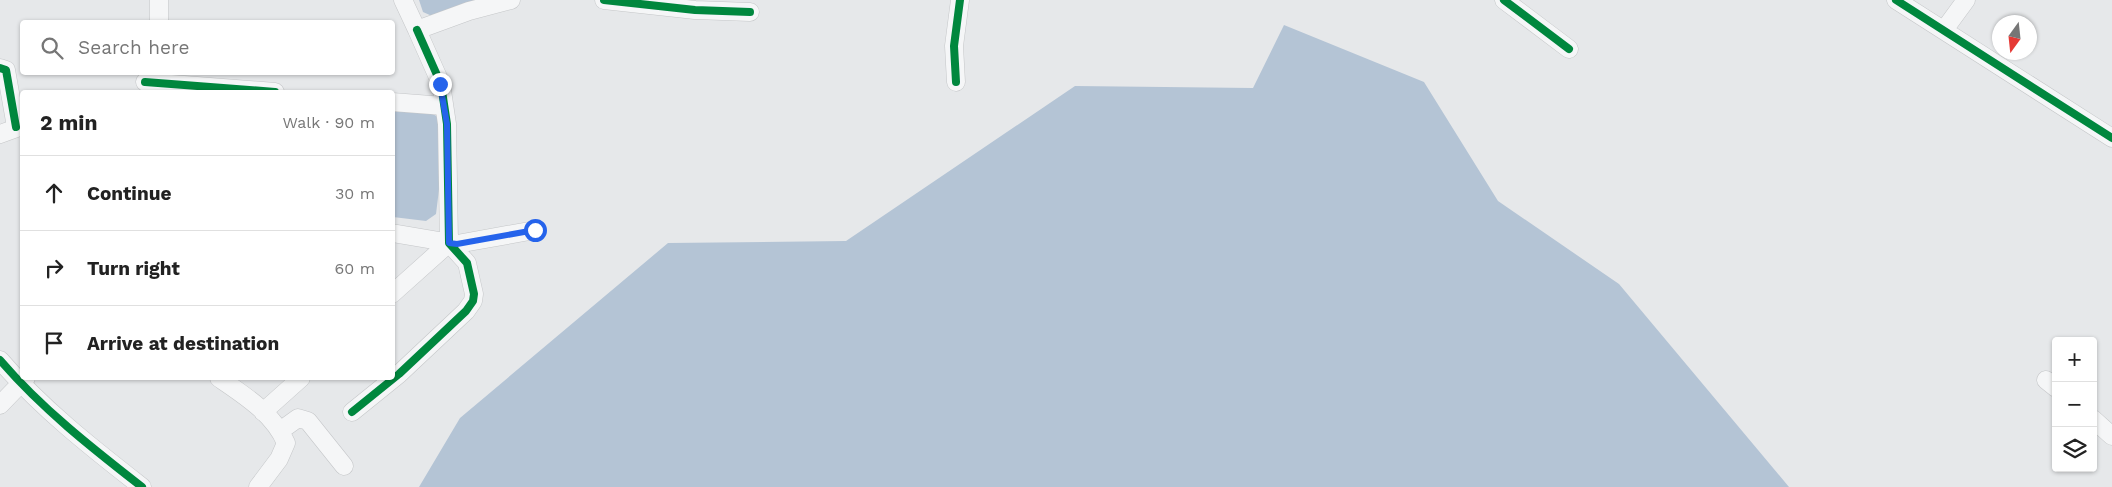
<!DOCTYPE html>
<html lang="en">
<head>
<meta charset="utf-8">
<style>
	body { margin:0; font-family:"Work Sans",sans-serif; background:#f2f2f2; color:#222 }
	.controls { position:absolute; right:15px; bottom:15px; display:grid; overflow:hidden; border-radius:5px; box-shadow:0 1px 4px #0004 }
	.controls button { width:45px; height:45px; display:grid; place-items:center; padding:0; border:0; border-bottom:1px solid #e0e0e0; background:#fff; color:#222; font:25px sans-serif }
	.compass { position:absolute; left:1992px; top:15px; width:45px; height:45px; border-radius:50%; background:#fff; box-shadow:0 1px 4px #0004; rotate:195deg }
	.stop { position:absolute; width:15px; height:15px; margin:-11px; border:4px solid #2563eb; border-radius:50%; background:#fff }
	.stop.end { background:#2563eb; border-color:#fff; box-shadow:0 1px 5px #0008 }
	.list { margin:0; padding:0; list-style:none }
	h2 { display:flex; justify-content:space-between; align-items:center; height:65px; margin:0; padding:0 20px; font-size:21px }
	h2 small { font-size:16px; font-weight:400; color:#767676 }
	.list li { display:grid; grid-template-columns:32px 1fr auto; gap:15px; align-items:center; box-sizing:border-box; height:75px; padding:0 20px; border-top:1px solid #e0e0e0 }
	.list b { display:block; font-size:19px; white-space:nowrap }
	.list em { font-size:16px; font-style:normal; color:#767676 }
	.icon { flex:none; width:28px; height:28px; fill:none; stroke:currentColor; stroke-width:2; stroke-linecap:round; stroke-linejoin:round }
	.map { position:relative; flex:none; width:2112px; height:487px; overflow:hidden }
	.search { position:absolute; background:#fff; box-shadow:0 1px 4px #0004; left:20px; top:20px; width:375px; height:55px; display:flex; align-items:center; gap:12px; box-sizing:border-box; padding:0 18px; border-radius:5px; color:#767676; font-size:19px }
	.panel { position:absolute; background:#fff; box-shadow:0 1px 4px #0004; left:20px; top:90px; width:375px; height:290px; border-radius:5px }
	.map>svg:first-child { display:block }
	.water { fill:#b4c4d5 }
	.lines { fill:none; stroke-linecap:round; stroke-linejoin:round }
	.minor-casing { stroke:#c4c6c8; stroke-width:19 }
	.minor { stroke:#f5f6f7; stroke-width:18 }
	.cycleway-casing { stroke:#f4f6f9; stroke-width:11 }
	.cycleway { stroke:#00873e; stroke-width:8 }
	.route { stroke:#2563eb; stroke-width:6 }
</style>
</head>
<body>
<div class="map">
<svg width="2112" height="487" viewBox="0 0 2112 487">
	<rect width="100%" height="100%" fill="#e6e8ea"/>
	<path class="water" d="M419,0h67l-54,16 -9,-4z
		M1284,25l140,57 74,119 121,83 170,203h-1370l41,-69 208,-175 178,-2 229,-155 178,2z
		M393,109c18,1 41,0 54,15l-11,90 -10,7 -33,-4z"/>
	<g class="lines">
		<g class="minor-casing">
			<path id="minor" d="M159,0v22
				M403,0l14,30 52,-19 42,-11
				M604,0l91,10 55,2
				M1504,0l65,49
				M1896,0l216,138
				M1944,30l22,-30
				M0,68l6,2 10,57
				M145,82l130,10
				M956,82l-2,-36 6,-46
				M392,102l52,4
				M0,134l22,-8
				M392,233l65,11 78,-14
				M392,294l57,-51
				M0,360c41,48 92,88 142,127
				M219,378c25,17 55,36 67,65l-7,16 -21,28
				M2046,380l10,8
				M0,405l26,-27
				M263,412l38,-34
				M352,412l47,-38 67,-63 7,-10 1,-7 -7,-31 -18,-20 -2,-119 -6,-40 -24,-54
				M2093,419l19,17
				M280,431l18,-13 10,3 36,45"/>
		</g>
		<use href="#minor" class="minor"/>
		<g class="cycleway-casing">
			<path id="cycleway" d="M604,0l91,10 55,2
				M1504,0l65,49
				M1896,0l216,138
				M0,68l6,2 10,57
				M145,82l130,10
				M956,82l-2,-36 6,-46
				M0,360c41,48 92,88 142,127
				M352,412l47,-38 67,-63 7,-10 1,-7 -7,-31 -18,-20 -2,-119 -6,-40 -24,-54"/>
		</g>
		<use href="#cycleway" class="cycleway"/>
	</g>
	<g class="lines">
		<path class="route" d="M440,84l7,40 2,119 8,1 78,-14"/>
	</g>
</svg>
<div class="controls">
<button>+</button>
<button>−</button>
<button><svg class="icon" aria-label="layers" viewBox="0 0 24 24"><path d="M12 4l9 5-9 5-9-5zM3 14l9 5 9-5"/></svg></button>
</div>
<svg class="compass" viewBox="-18 -18 36 36"><path d="M0-13l5 13h-10z" fill="#e53935"/><path d="M0 13l5-13h-10z" fill="#767676"/></svg>
<div class="stop" style="left:535px;top:230px"></div>
<div class="stop end" style="left:440px;top:84px"></div>
<div class="search"><svg class="icon" aria-label="search" viewBox="0 0 24 24"><circle cx="10" cy="10" r="6"/><path d="M15 15l6 6"/></svg>Search here</div>
<section class="panel">
<h2>2 min<small>Walk · 90 m</small></h2>
<ul class="list">
<li><svg class="icon" aria-label="ahead" viewBox="0 0 24 24"><path d="M12 20V5M6 11l6-6 6 6"/></svg><div><b>Continue</b></div><em>30 m</em></li>
<li><svg class="icon" aria-label="right" viewBox="0 0 24 24"><path d="M7 20v-9h11M14 6l5 5-5 5"/></svg><div><b>Turn right</b></div><em>60 m</em></li>
<li><svg class="icon" aria-label="arrive" viewBox="0 0 24 24"><path d="M6 21V4h12l-3 4 3 4H6"/></svg><div><b>Arrive at destination</b></div></li>
</ul>
</section>
</div>
</body>
</html>
